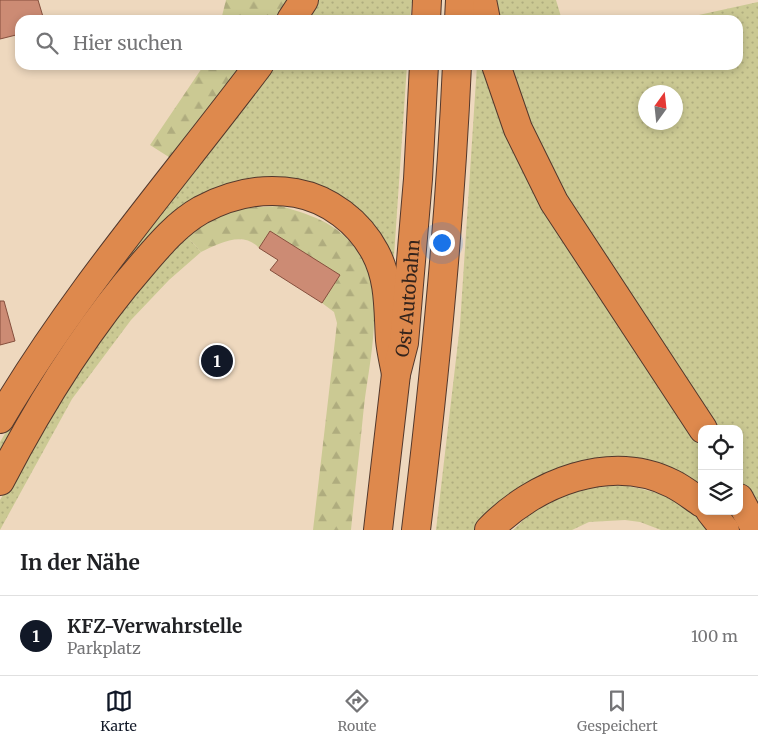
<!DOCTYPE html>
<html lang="de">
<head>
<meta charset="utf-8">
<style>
	body { margin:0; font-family:Merriweather,serif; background:#f2f2f2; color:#202124 }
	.controls { position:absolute; right:15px; bottom:15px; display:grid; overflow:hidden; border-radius:10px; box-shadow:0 2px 8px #0003 }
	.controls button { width:45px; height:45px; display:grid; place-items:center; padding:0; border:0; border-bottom:1px solid #e0e0e0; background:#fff; color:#202124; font:25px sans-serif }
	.compass { position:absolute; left:638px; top:85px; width:45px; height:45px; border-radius:50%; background:#fff; box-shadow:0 2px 8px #0003; rotate:15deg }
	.you { position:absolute; left:441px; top:242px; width:18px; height:18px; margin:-12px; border:4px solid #fff; border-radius:50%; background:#1a73e8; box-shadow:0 0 0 8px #1a73e833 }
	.badge { display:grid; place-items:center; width:32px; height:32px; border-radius:50%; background:#111827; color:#fff; font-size:16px; font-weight:700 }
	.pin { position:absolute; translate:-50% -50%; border:2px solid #fff; box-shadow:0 1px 5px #0006 }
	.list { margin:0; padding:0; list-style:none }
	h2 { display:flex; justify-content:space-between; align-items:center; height:65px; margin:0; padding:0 20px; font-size:21px }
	h2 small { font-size:16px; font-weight:400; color:#757577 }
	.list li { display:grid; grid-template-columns:32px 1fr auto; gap:15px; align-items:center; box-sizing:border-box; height:80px; padding:0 20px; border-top:1px solid #e0e0e0 }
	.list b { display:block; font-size:19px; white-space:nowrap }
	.list p { margin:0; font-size:16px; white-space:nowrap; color:#757577 }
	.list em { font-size:16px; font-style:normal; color:#757577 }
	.icon { flex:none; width:28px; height:28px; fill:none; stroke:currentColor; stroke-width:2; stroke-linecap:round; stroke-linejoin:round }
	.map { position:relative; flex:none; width:758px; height:530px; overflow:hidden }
	.search { position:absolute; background:#fff; box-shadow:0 2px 8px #0003; left:15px; right:15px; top:15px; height:55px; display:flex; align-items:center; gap:12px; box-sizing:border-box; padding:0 18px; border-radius:15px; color:#757577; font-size:19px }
	.sheet { height:145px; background:#fff }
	nav { display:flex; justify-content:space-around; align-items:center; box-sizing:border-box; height:70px; border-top:1px solid #e0e0e0; background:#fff; font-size:14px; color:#757577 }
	nav a { display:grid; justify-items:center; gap:2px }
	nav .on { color:#111827 }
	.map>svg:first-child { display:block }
	.grass { fill:url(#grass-dots); fill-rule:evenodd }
	.forest { fill:url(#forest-firs) }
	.building { fill:#cc8b74; stroke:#854f3d }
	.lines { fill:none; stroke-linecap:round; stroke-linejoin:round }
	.motorway-casing { stroke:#53382c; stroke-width:30 }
	.motorway { stroke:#de894d; stroke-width:28 }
	.labels { text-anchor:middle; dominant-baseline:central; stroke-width:5; stroke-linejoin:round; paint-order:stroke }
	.street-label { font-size:18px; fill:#35241c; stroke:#f5e4ce }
</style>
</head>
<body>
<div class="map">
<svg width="758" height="530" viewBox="0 0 758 530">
	<defs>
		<pattern id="grass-dots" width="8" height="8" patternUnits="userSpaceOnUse" patternTransform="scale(1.25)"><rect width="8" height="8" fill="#cbc993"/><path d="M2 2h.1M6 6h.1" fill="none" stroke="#afac7e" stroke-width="1.8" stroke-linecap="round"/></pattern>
		<pattern id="forest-firs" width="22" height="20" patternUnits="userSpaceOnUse" patternTransform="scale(1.25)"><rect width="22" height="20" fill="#cbc993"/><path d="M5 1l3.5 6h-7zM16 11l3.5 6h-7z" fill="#afac7e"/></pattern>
	</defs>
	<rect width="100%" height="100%" fill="#eed8be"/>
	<path class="grass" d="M315,0h97l-2,20h-107z
		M490,0h66l6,20h-69z
		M758,2v516l-19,-39v-50h-29l-145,-223 -62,-141h235v-45h-62zM646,92h30v30h-30z
		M272,65h135l-13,191 -4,4 -68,-67 -130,15 -192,259v-25l46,-77z
		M477,65h11l214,378v51l-78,-30 -145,66h-43l24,-205z
		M186,235l15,17 -32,28 -38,40 -59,79 -72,131v-30l70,-120 63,-90z
		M623,485c39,8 60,13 87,45h-49l-21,-8 -15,-2 -36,2 -17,8h-59l27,-26 45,-16z"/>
	<path class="forest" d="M226,0h66l-12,20h-59z
		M204,65h41l-73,94 -22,-14z
		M281,206c36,11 62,19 82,54 22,37 6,104 1,146 -4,41 -9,83 -13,124h-38l24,-207 -3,-11 -12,-9 17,-28 -69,-44 -11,17c-16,-18 -41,-4 -58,4l-15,-17 49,-27z"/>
	<path class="building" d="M0,0h38l6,20h-24v14l-20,5z
		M270,231l70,44 -18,28 -52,-33 8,-10 -19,-12z
		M0,301h4l11,40 -15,4z"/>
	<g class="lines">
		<g class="motorway-casing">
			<g id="motorway">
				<path d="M482,0l4,20"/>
				<path d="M291,20l13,-20"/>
				<path d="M426,20l1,-20"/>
				<path d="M459,20l1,-20"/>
				<path d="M496,65l22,64 36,73 149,227"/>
				<path d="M0,419c74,-126 171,-237 259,-354"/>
				<path d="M0,481c40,-77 86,-152 143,-217 17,-20 35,-41 58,-54 30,-16 61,-23 95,-17 33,6 63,29 79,59 15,28 13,58 15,88 1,11 4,23 6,34"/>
				<path d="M739,498l17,32"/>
				<path d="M710,511l15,19"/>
				<path id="s1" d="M378,530l18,-156 8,-31 14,-164 6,-114"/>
				<path d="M416,530c19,-155 34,-309 41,-465"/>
				<path d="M489,530c45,-47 122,-78 184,-46 10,5 20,13 29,19"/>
			</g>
		</g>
		<use href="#motorway" class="motorway"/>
	</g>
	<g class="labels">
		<g class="street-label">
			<text stroke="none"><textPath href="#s1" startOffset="234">Ost Autobahn</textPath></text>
		</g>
	</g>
</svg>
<div class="controls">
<button><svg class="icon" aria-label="locate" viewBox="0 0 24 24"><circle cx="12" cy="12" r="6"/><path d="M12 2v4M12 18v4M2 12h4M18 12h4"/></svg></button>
<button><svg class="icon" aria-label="layers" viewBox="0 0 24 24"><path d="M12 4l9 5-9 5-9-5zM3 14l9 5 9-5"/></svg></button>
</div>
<svg class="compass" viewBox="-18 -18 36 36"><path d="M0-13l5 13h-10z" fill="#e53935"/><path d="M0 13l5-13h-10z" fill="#757577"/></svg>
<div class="you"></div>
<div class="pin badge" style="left:217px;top:361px">1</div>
<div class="search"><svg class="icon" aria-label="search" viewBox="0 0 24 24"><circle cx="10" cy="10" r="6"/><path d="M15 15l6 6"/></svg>Hier suchen</div>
</div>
<section class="sheet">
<h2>In der Nähe<small></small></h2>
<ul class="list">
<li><span class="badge">1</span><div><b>KFZ-Verwahrstelle</b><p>Parkplatz</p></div><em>100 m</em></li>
</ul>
</section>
<nav>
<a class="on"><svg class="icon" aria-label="map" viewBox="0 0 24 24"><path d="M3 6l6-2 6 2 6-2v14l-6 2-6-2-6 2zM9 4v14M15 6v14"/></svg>Karte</a>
<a><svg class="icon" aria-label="directions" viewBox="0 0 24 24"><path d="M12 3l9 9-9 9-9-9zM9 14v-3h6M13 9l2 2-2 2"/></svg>Route</a>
<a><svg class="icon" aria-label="saved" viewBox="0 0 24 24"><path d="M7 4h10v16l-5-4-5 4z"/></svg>Gespeichert</a>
</nav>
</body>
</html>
